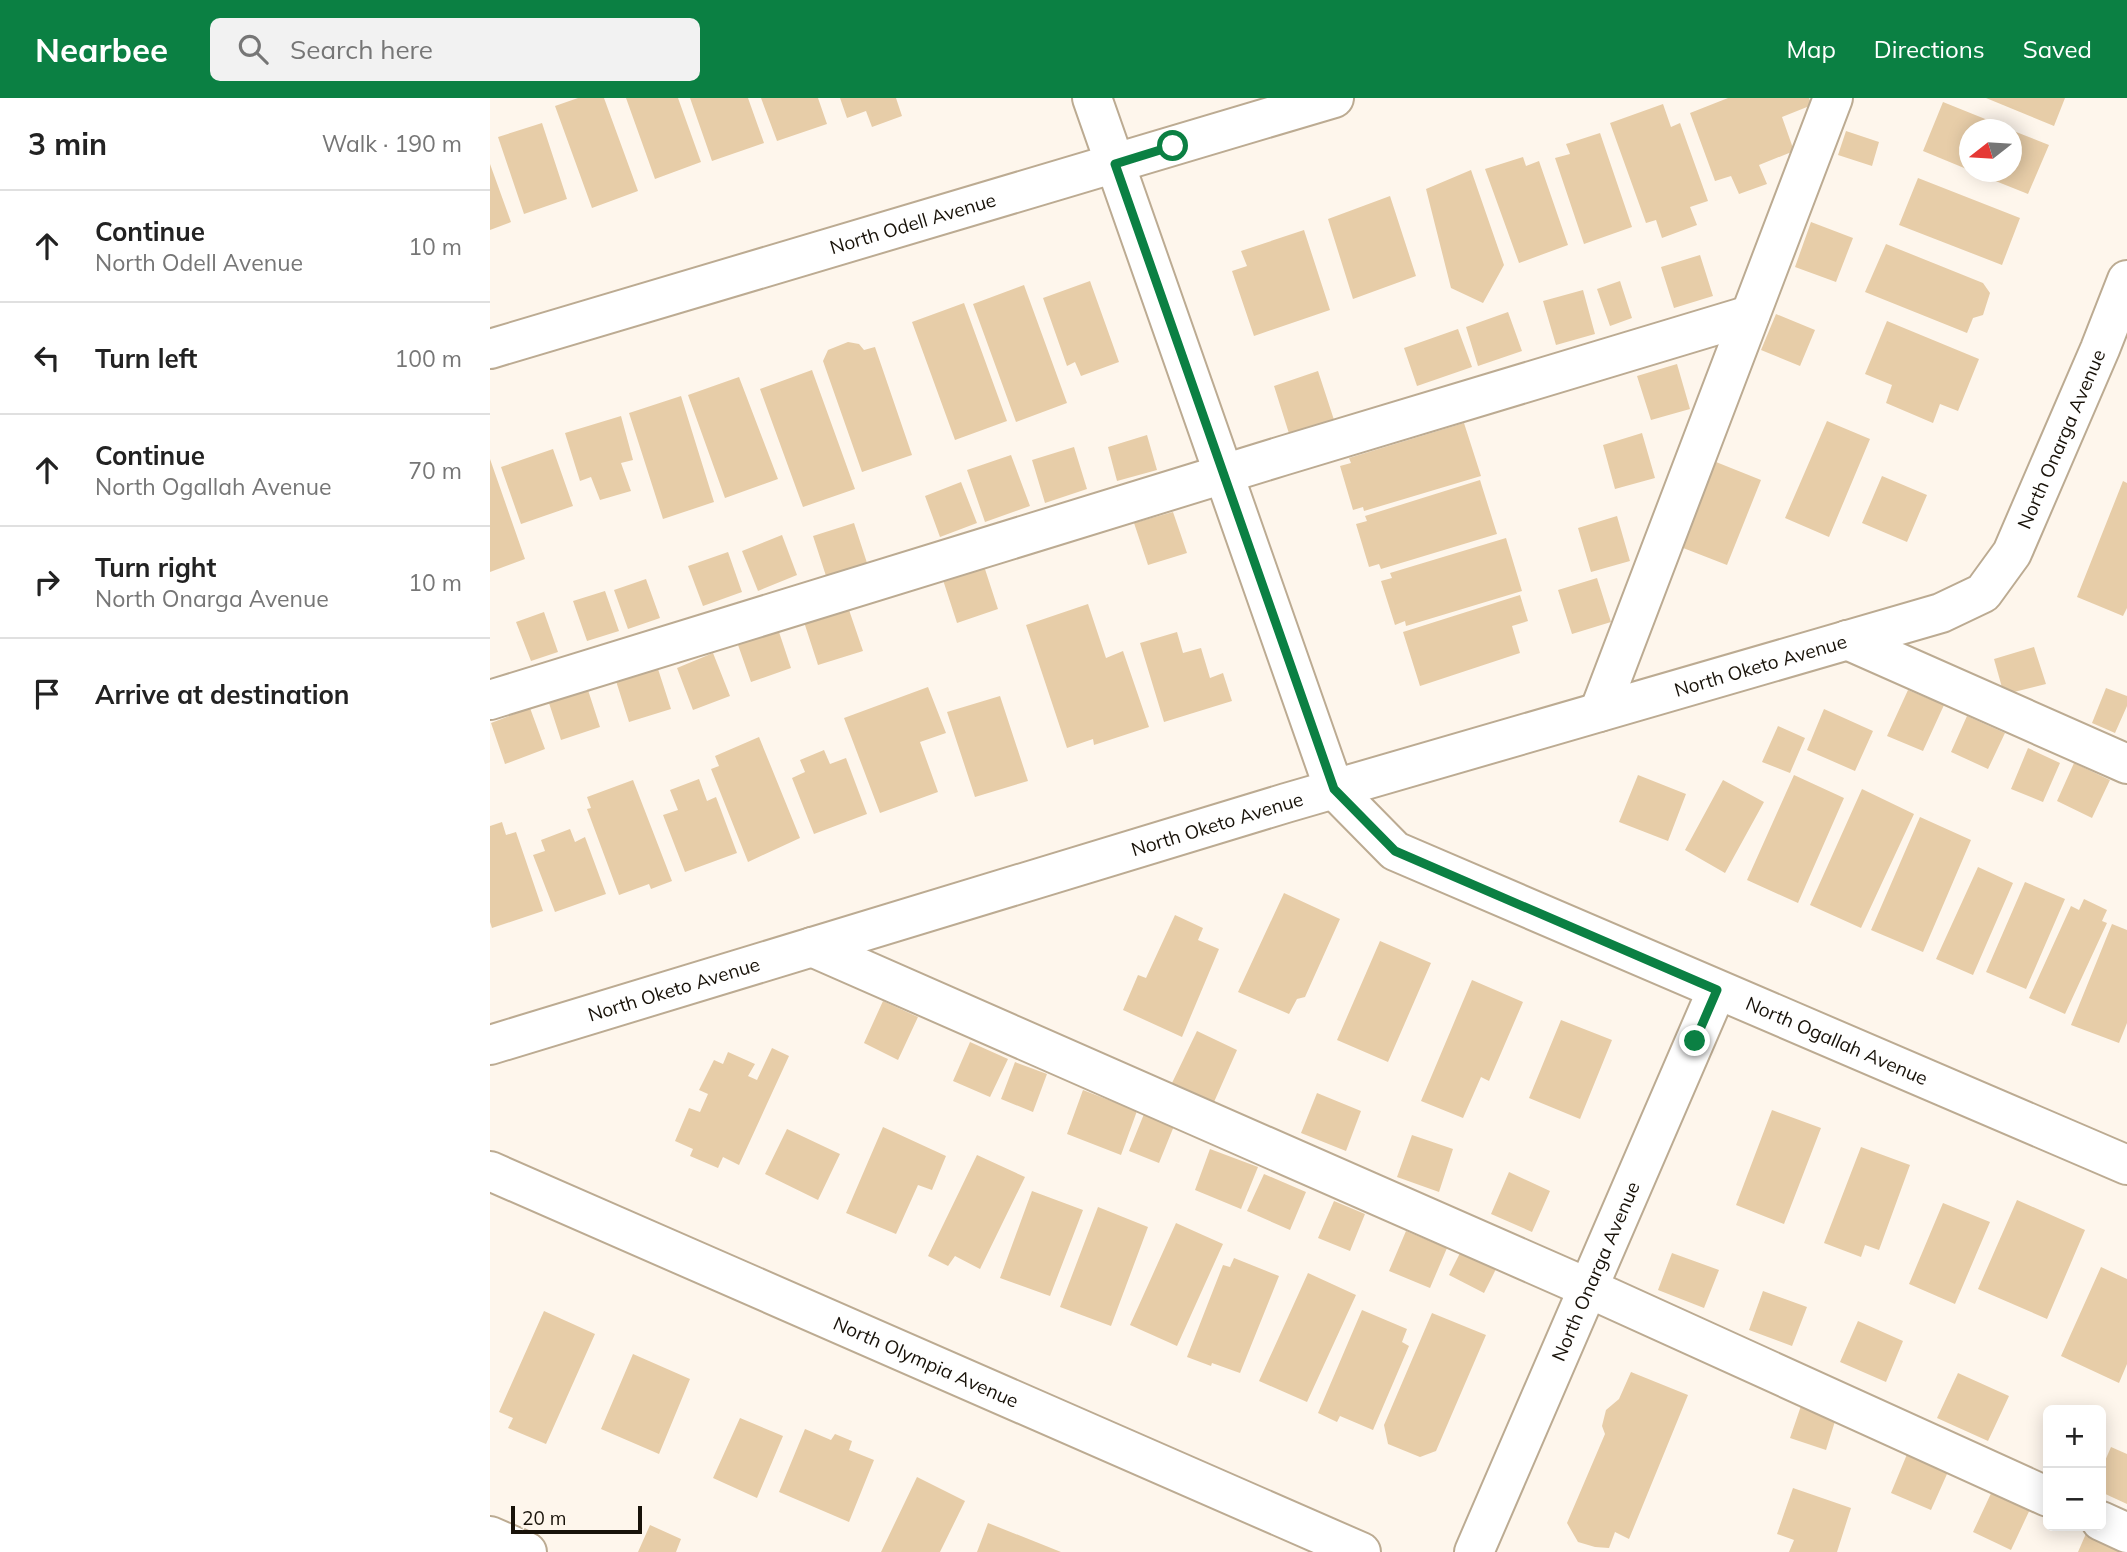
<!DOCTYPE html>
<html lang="en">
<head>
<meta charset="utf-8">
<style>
	body { margin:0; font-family:Mulish,sans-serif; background:#f2f2f2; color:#222 }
	.controls { position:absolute; right:21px; bottom:21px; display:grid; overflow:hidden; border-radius:10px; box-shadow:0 4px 18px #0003 }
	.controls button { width:63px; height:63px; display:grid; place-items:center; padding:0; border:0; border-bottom:2px solid #e0e0e0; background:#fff; color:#222; font:35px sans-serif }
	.compass { position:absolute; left:1469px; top:21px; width:63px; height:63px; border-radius:50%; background:#fff; box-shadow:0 4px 18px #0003; rotate:253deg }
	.scale { position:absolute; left:21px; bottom:18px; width:131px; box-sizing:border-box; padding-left:7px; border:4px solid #181209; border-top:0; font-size:19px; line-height:24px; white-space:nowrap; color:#181209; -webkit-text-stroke:5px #fef6ec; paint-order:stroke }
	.stop { position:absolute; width:21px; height:21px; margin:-16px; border:5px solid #0b8043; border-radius:50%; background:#fff }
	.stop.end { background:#0b8043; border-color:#fff; box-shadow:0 2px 7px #0008 }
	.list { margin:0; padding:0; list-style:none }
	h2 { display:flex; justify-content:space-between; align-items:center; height:91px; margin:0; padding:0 28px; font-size:30px }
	h2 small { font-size:23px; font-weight:400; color:#767676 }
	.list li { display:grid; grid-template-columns:46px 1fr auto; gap:21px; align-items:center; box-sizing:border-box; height:112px; padding:0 28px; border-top:2px solid #e0e0e0 }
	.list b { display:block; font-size:26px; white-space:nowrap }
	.list p { margin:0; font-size:23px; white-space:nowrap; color:#767676 }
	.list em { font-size:23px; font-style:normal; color:#767676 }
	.icon { flex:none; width:38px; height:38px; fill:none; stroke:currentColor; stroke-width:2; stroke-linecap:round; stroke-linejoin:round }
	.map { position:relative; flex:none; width:1637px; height:1454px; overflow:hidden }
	header { display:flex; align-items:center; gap:42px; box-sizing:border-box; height:98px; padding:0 35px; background:#0b8043; color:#fff }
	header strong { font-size:33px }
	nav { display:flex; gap:38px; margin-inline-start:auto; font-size:24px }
	.search { width:490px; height:63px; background:#f2f2f2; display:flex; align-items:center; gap:18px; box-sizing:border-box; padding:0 24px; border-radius:10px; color:#767676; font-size:26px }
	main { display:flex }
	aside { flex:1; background:#fff }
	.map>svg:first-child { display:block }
	.building { fill:#e7cda8 }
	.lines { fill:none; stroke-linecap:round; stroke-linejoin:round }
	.minor-casing { stroke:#bcab92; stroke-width:42 }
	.minor { stroke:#fff; stroke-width:38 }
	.route { stroke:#0b8043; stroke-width:9 }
	.labels { text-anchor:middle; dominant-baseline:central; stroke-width:5; stroke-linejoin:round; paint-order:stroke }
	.street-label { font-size:19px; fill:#181209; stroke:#fef6ec }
</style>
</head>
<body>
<header>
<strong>Nearbee</strong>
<div class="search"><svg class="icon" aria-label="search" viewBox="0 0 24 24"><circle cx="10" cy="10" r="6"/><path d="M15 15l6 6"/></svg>Search here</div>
<nav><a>Map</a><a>Directions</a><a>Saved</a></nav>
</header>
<main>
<aside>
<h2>3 min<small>Walk · 190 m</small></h2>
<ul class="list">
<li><svg class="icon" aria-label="ahead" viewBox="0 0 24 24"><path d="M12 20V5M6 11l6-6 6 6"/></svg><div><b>Continue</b><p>North Odell Avenue</p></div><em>10 m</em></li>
<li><svg class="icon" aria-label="left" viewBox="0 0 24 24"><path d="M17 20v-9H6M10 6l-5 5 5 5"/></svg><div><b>Turn left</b></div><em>100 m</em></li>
<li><svg class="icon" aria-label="ahead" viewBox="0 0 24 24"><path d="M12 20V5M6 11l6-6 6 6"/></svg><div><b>Continue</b><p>North Ogallah Avenue</p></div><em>70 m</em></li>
<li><svg class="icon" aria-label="right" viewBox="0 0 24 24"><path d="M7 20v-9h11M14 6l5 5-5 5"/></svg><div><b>Turn right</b><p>North Onarga Avenue</p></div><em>10 m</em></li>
<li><svg class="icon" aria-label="arrive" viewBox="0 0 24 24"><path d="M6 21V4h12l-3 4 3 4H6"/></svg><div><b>Arrive at destination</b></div></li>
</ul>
</aside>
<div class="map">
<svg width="1637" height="1454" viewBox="0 0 1637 1454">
	<rect width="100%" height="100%" fill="#fef6ec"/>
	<path class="building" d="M88,0h26l34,93 -46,17 -37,-102z
		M136,0h52l23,64 -46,17z
		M200,0h58l16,45 -52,18z
		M271,0h57l9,26 -50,17z
		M350,0h56l6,18 -30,11 -6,-16 -19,7z
		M1238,0h81l3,7 -30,12 12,34 -35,14 8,19 -28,10 -8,-18 -16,5 -25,-68z
		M1496,0h79l-11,28z
		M1453,4l67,27 -41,1v40l-46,-19z
		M1173,6l8,23 9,-4 28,78 -18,6 7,18 -35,13 -6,-18 -10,3 -36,-100z
		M52,25l25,76 -43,15 -26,-77z
		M1521,32l38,15 -21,49 -55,-22h38z
		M1356,33l33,11 -7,24 -34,-11z
		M1110,35l32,94 -48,17 -29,-86 15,-4 -4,-10z
		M1033,59l3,9 13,-5 29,84 -49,18 -34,-94z
		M0,66l21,58 -21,8z
		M981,72l33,95 -21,38 -32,-15 -25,-99z
		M1428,80l102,40 -18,47 -103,-40z
		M900,98l26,80 -63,23 -25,-80z
		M1321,124l42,16 -17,44 -41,-15z
		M814,132l26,80 -76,26 -22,-65 15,-5 -6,-15z
		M1396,146l97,39 7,10 -7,22 -10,3 -6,15 -102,-41z
		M1210,157l13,41 -39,12 -13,-41z
		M600,183l29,81 -38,14 -6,-14 -8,4 -24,-68z
		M1130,183l12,37 -22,8 -13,-37z
		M534,187l43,118 -51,19 -43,-118z
		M1093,192l12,44 -39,11 -13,-44z
		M474,205l43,118 -52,19 -43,-118z
		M1018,214l14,39 -44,15 -12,-39z
		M1286,216l39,16 -15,36 -39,-16z
		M1397,223l92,38 -21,52 -18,-7 -7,19 -47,-20 6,-18 -27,-11z
		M968,231l14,38 -55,19 -13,-38z
		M358,244l11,2 5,6 11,-3 37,108 -50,17 -39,-111 5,-11z
		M1187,266l13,45 -39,11 -14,-44z
		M322,272l43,119 -52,18 -43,-118z
		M828,273l19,58 -45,14 -18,-57z
		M249,279l39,102 -53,19 -37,-103z
		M191,298l33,106 -51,17 -34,-106z
		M131,318l12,44 -12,3 10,28 -31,9 -9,-23 -11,4 -15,-48z
		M1337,323l43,18 -41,98 -44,-19z
		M974,325l17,53 -117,35 -1,-4 -10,3 -13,-44 11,-3 -2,-5z
		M1152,335l13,45 -40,11 -12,-44z
		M657,337l10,35 -40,11 -9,-34z
		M584,349l13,42 -42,14 -13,-43z
		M63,351l20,57 -52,18 -20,-57z
		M521,357l19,51 -45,16 -18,-52z
		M0,361l35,100 -35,13z
		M1221,362l50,20 -34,85 -49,-19z
		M1392,378l45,19 -20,47 -45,-19z
		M990,382l17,54 -116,35 -2,-5 -10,3 -13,-43 11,-3 -2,-5z
		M1633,383l4,2v125l-4,8 -46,-19z
		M471,384l16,41 -37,14 -15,-41z
		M683,414l14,41 -39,12 -14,-42z
		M1127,418l13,45 -39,11 -13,-44z
		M364,425l14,43 -41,13 -14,-43z
		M292,437l15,40 -39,16 -16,-40z
		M1016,440l16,53 -116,35 -1,-5 -10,4 -14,-44 11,-3 -2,-5z
		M238,454l14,40 -39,14 -15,-40z
		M494,468l14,43 -41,14 -14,-43z
		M1107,480l14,44 -39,12 -14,-44z
		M156,481l14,39 -32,11 -14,-39z
		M115,493l14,40 -32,10 -14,-40z
		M1030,497l8,26 -16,5 8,27 -100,33 -17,-54z
		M598,506l18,54 17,-7 26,76 -55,18 -1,-6 -26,9 -41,-123z
		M358,509l15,44 -45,14 -14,-43z
		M54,514l14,40 -27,9 -15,-39z
		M288,531l13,39 -40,14 -14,-40z
		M687,534l6,21 18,-5 9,30 13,-5 9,28 -68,21 -24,-79z
		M1544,549l12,37 -32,8 -11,-1 -9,-32z
		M223,555l17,43 -37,14 -16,-42z
		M168,571l13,40 -42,13 -13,-41z
		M97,589l13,40 -39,13 -13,-40z
		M438,589l18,46 -26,9 18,50 -58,21 -36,-95z
		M1616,590l21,8v10l-12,27 -23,-10z
		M1418,592l36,15 -21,46 -36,-15z
		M510,598l28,85 -53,16 -28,-85z
		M40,610l15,41 -40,15 -14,-41z
		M1334,611l49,22 -18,40 -48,-21z
		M1477,618l38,17 -17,36 -37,-17z
		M1288,628l27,12 -15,35 -28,-11z
		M269,639l41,101 -52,24 -37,-93 8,-3 -4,-10z
		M1538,650l32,15 -17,39 -32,-13z
		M334,652l6,14 16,-6 21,56 -53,20 -22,-56 13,-6 -5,-12z
		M1584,665l36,17 -18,38 -35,-17z
		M1148,677l48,19 -18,47 -49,-19z
		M1304,677l50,23 -46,105 -51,-23z
		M209,681l8,22 9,-4 21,56 -52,19 -22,-57 15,-5 -8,-20z
		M143,682l39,101 -21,8 -2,-5 -30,11 -32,-86 4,-1 -4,-11z
		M1233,682l41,22 -39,71 -40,-23z
		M1372,691l52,25 -53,114 -51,-23z
		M1430,719l51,23 -48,112 -52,-22z
		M12,724l4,13 10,-3 27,79 -51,17 -2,-6v-96z
		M80,731l5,13 10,-5 21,57 -51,18 -22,-57 12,-4 -4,-11z
		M1488,769l35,16 -40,92 -37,-16z
		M1535,784l40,17 -39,90 -40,-17z
		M794,795l56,26 -35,78 -8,2 -8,15 -51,-22z
		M1594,801l23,11 -5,11 5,2 -42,91 -36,-16 42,-92 8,4z
		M685,817l28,13 -5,12 21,9 -37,88 -59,-27 15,-35 8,3z
		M1622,826l15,6v93l-8,20 -48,-18z
		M890,843l51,22 -43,99 -51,-22z
		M982,882l51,22 -34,79 -8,-4 -18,41 -42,-17z
		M393,903l35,16 -20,43 -34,-17z
		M1071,922l51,20 -32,79 -51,-21z
		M707,933l40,19 -23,52 -42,-19z
		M480,944l38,17 -18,38 -37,-16z
		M282,950l17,8 -50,109 -16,-8 -5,11 -28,-12 3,-7 -18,-8 14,-33 11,4 8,-18 -9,-4 15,-30 9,4 5,-12 27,12 -7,12 9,4z
		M525,964l32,12 -14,38 -32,-13z
		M593,992l54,21 -16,44 -54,-21z
		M827,995l44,18 -15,40 -45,-18z
		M1282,1012l49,18 -37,96 -48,-19z
		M654,1016l30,12 -15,37 -30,-12z
		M393,1029l63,29 -14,34 -14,-5 -22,49 -50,-21z
		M297,1031l53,25 -22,46 -53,-26z
		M922,1037l41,14 -14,43 -42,-15z
		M1371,1049l49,18 -31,85 -14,-5 -4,12 -37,-14z
		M720,1051l48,18 -17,42 -46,-19z
		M487,1057l48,22 -45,92 -25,-13 -7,10 -20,-10z
		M1019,1074l41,19 -18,41 -41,-18z
		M774,1076l42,18 -16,38 -43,-19z
		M542,1093l51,19 -33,86 -50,-18z
		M1527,1102l68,30 -38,89 -69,-30z
		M844,1103l31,13 -15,37 -32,-13z
		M1453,1105l47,19 -35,82 -46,-20z
		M608,1109l50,20 -37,99 -51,-19z
		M686,1125l47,21 -46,102 -47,-21z
		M916,1133l41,17 -17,40 -41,-17z
		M971,1153l35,18 -12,24 -35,-18z
		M1182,1155l47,17 -15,38 -46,-18z
		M744,1160l45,18 -39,97 -28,-10 -1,3 -24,-9 36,-92 7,2z
		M1611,1169l26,12v85l-8,19 -58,-27z
		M818,1175l48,22 -49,107 -48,-21z
		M1273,1193l44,16 -15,39 -43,-16z
		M872,1212l45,19 -5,13 7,4 -36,84 -33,-14 -3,6 -19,-9z
		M54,1213l51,23 -49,110 -38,-16 5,-10 -14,-6z
		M942,1215l54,22 -50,116 -16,6 -32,-13 -4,-19z
		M1368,1223l45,20 -17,41 -46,-20z
		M143,1256l57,25 -31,75 -58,-25z
		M1141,1274l57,23 -59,144 -14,-7 -6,16 -14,-1 -17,-5 -11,-19 38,-89 -3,-8 4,-16 13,-11z
		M1468,1275l51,23 -21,45 -51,-23z
		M1312,1305l35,12 -11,35 -36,-12z
		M250,1320l43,18 -26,62 -44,-20z
		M315,1331l26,11 4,-6 17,7 -3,9 25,10 -25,62 -70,-30z
		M1420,1349l41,18 -20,45 -40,-17z
		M1621,1349l16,7v50l-26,-12v-22z
		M427,1379l48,24 -25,51h-59z
		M1504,1389l38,18 -21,45 -38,-18z
		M1303,1390l58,20 -14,44h-48l5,-12 -17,-6z
		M498,1425l73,29h-84z
		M160,1427l31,14 -5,13h-38z
		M1598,1431l39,17v6h-49z"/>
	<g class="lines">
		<g class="minor-casing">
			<g id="minor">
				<path id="s1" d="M602,0l242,691 61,62 732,314"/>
				<path id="s2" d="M0,251l844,-251"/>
				<path d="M1357,542l280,124"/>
				<path d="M0,602l792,-244 468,-141"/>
				<path d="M1109,614l234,-614"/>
				<path d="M322,849l776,341 460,209"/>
				<path id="s3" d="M0,947l796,-242 655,-190 42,-20 29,-40 88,-204 27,-69"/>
				<path id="s4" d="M0,1073l871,381"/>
				<path d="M1611,1423l26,12"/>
				<path d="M0,1438l37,16"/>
				<path id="s5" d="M984,1454l243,-562"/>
			</g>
		</g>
		<use href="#minor" class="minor"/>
	</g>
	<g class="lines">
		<path class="route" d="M683,48l-58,18 219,625 61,62 322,139 -22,51"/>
	</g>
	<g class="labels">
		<g class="street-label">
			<text stroke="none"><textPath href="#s2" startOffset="441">North Odell Avenue</textPath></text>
			<text stroke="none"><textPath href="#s3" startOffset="1734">North Onarga Avenue</textPath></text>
			<text stroke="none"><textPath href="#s3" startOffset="1326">North Oketo Avenue</textPath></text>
			<text stroke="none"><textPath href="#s3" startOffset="760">North Oketo Avenue</textPath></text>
			<text stroke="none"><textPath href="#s3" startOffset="192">North Oketo Avenue</textPath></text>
			<text stroke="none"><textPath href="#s1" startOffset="1300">North Ogallah Avenue</textPath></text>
			<text stroke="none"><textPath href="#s5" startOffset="306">North Onarga Avenue</textPath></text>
			<text stroke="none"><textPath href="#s4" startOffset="476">North Olympia Avenue</textPath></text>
		</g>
	</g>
</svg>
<div class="controls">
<button>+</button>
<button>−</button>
</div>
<svg class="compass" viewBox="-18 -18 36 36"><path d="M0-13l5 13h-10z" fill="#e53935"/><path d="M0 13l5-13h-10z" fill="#767676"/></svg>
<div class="scale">20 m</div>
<div class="stop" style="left:683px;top:48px"></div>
<div class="stop end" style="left:1205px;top:943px"></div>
</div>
</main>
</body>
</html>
